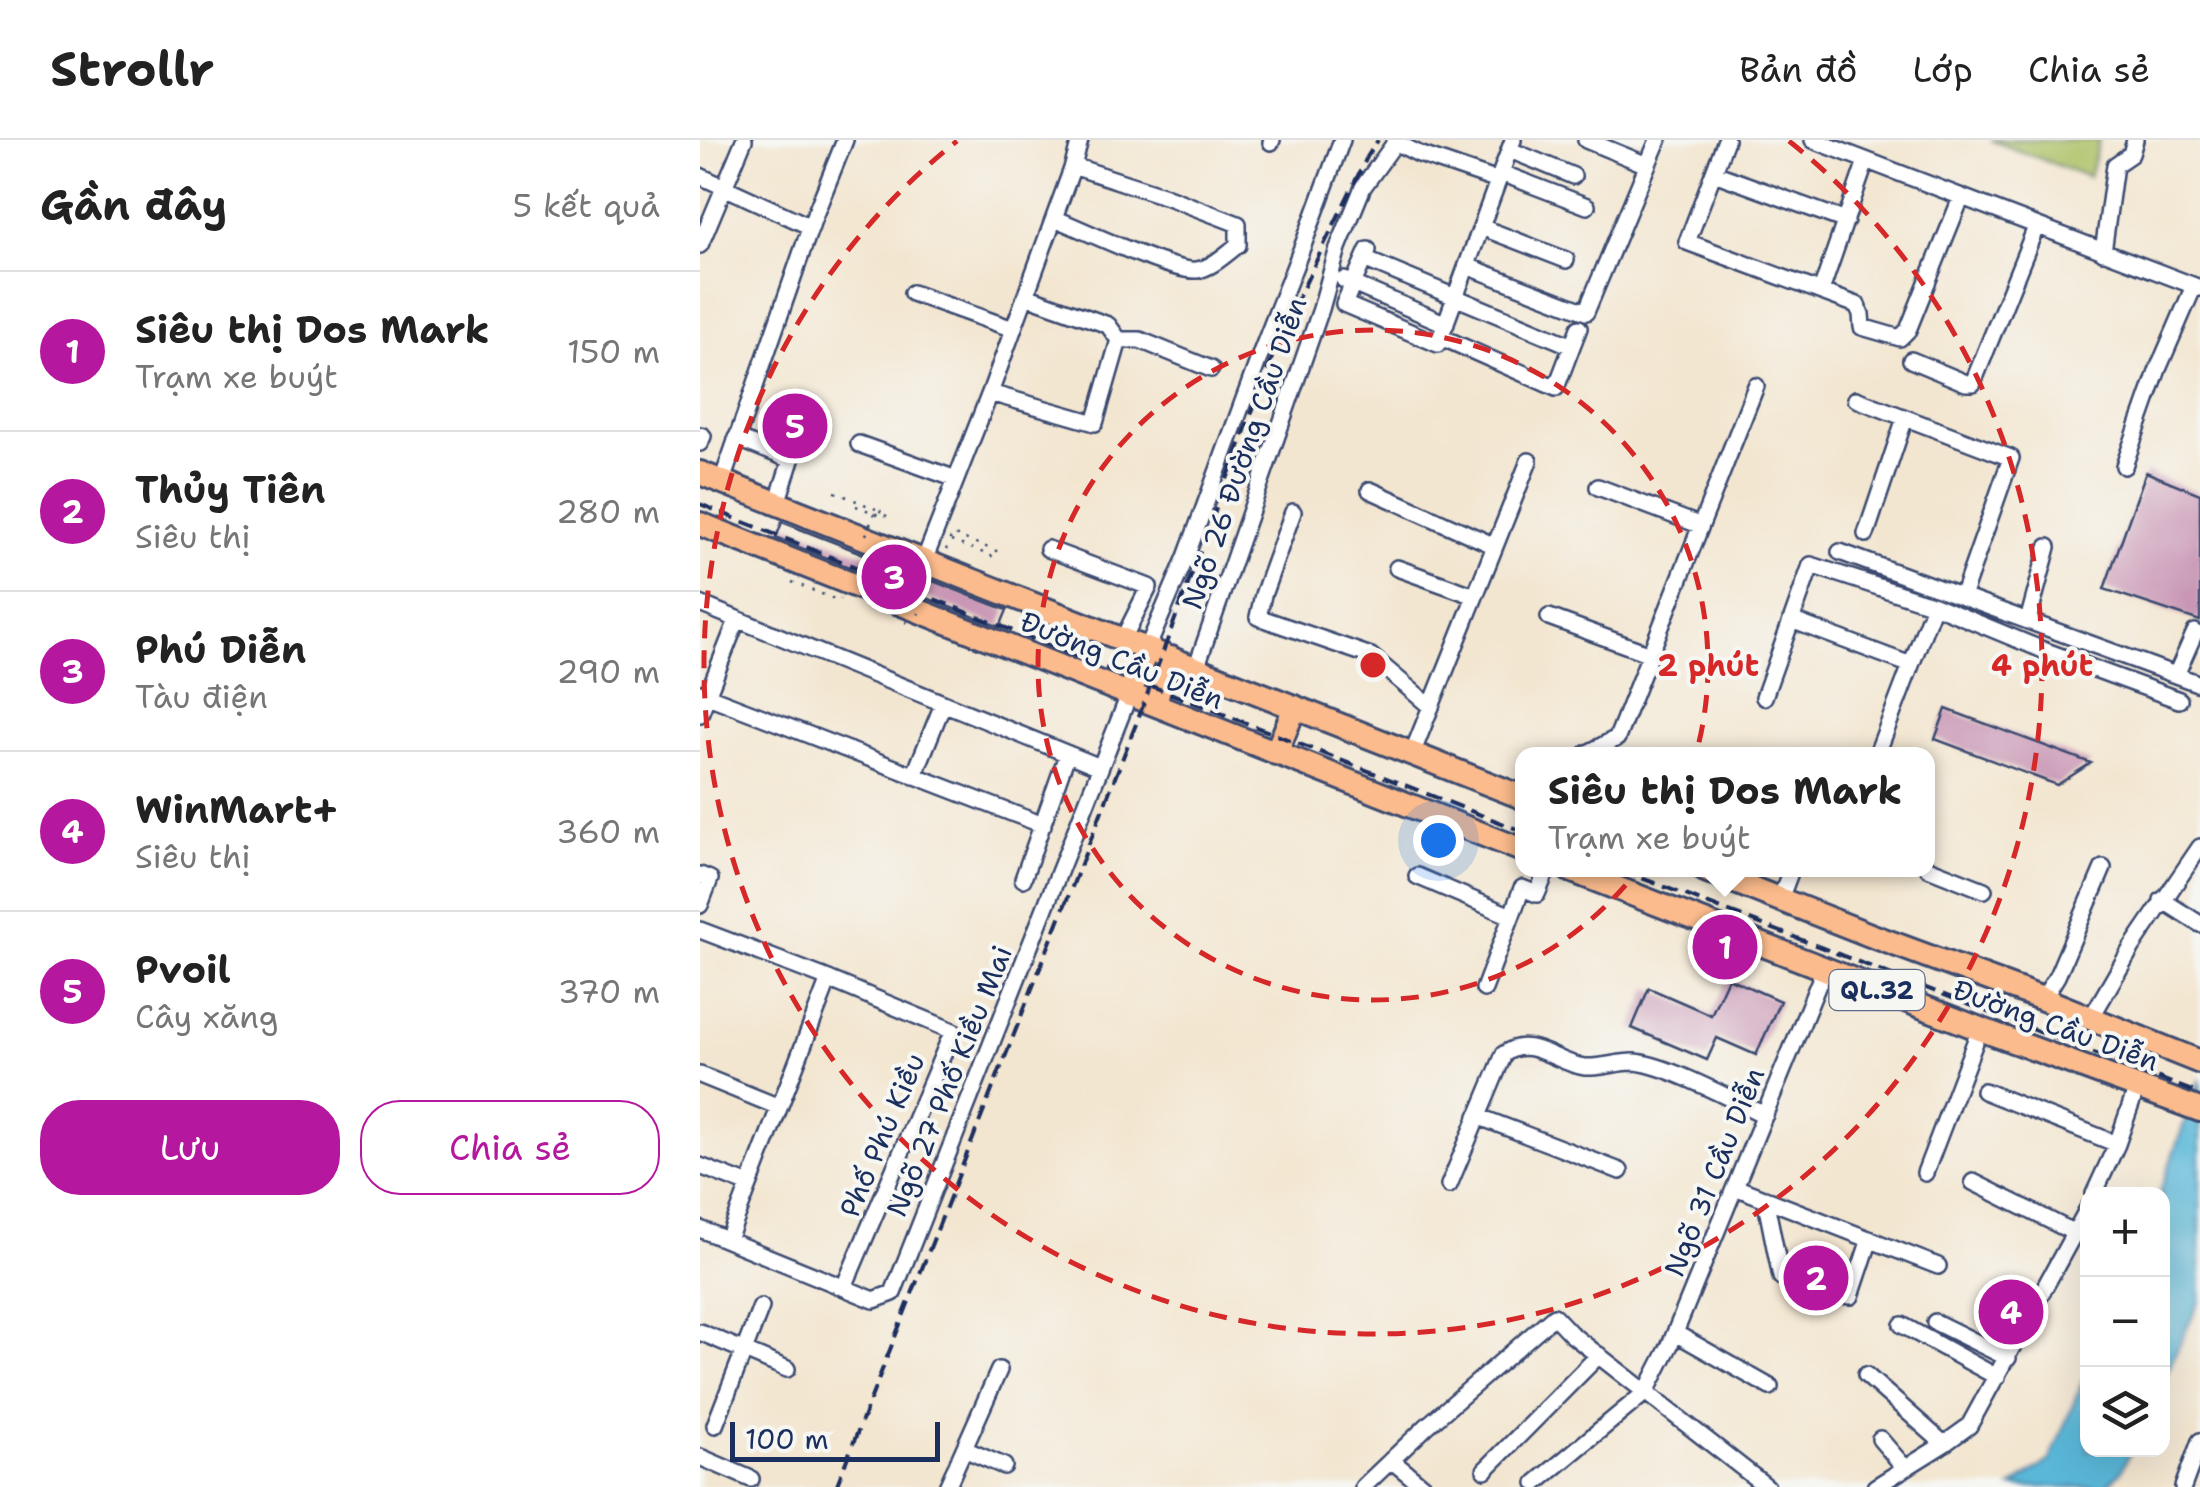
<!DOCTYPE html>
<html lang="vi">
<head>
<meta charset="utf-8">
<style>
	body { margin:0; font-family:"Shantell Sans",sans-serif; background:#f2f2f2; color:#222 }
	.controls { position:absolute; right:30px; bottom:30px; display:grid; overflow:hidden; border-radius:20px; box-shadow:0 10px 40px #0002 }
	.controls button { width:90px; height:90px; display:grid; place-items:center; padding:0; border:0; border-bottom:2px solid #e0e0e0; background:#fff; color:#222; font:50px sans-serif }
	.scale { position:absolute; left:30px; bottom:25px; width:210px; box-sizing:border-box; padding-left:10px; border:5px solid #1b2f5e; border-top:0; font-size:28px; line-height:35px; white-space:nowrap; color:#1b2f5e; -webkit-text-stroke:8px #f6f6f2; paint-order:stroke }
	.you { position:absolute; left:738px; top:700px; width:35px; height:35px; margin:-25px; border:8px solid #fff; border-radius:50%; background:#1a73e8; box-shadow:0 0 0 15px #1a73e833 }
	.badge { display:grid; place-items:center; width:65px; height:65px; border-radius:50%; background:#b5179e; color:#fff; font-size:32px; font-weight:700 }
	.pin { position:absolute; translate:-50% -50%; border:5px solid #fff; box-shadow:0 2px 10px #0006 }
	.popup { position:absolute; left:815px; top:607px; width:420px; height:130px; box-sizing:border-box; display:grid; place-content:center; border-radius:20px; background:#fff; filter:drop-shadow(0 2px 8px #0005); font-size:32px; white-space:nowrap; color:#767676 }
	.popup b { font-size:38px; color:#222 }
	.popup::after { content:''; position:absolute; left:50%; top:100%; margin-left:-20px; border:20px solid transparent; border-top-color:#fff }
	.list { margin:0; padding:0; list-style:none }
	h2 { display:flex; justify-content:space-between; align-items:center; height:130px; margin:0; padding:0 40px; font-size:42px }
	h2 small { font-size:32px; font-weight:400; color:#767676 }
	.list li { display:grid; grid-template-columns:65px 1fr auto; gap:30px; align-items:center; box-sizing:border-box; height:160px; padding:0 40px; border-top:2px solid #e0e0e0 }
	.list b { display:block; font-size:38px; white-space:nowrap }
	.list p { margin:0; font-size:32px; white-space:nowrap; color:#767676 }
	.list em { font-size:32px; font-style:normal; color:#767676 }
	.actions { display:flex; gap:20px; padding:30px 40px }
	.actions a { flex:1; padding:22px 0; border:2px solid #b5179e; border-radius:40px; text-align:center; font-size:35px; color:#b5179e }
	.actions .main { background:#b5179e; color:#fff }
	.icon { flex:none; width:55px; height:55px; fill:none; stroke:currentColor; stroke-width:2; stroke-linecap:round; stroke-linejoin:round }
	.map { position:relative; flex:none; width:1500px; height:1347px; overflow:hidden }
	header { display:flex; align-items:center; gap:60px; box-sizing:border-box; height:140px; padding:0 50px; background:#fff; border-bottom:2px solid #e0e0e0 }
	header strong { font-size:48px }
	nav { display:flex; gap:55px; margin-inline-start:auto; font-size:35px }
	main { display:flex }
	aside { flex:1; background:#fff }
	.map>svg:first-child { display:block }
	.green { fill:#adc166; stroke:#647862; stroke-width:2.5 }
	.water { fill:#5ab7d8; stroke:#3a739b; stroke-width:2.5 }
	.building { fill:#c997b5 }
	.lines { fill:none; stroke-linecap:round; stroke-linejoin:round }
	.minor-casing { stroke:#3b4a6f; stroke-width:20 }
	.highway-casing { stroke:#3b4a6f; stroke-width:28 }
	.path { stroke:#3b4a6f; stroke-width:2.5; stroke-dasharray:2.5 8; stroke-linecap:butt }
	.minor { stroke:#fff; stroke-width:15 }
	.highway { stroke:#fbbb8c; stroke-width:22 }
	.rail { stroke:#1b2f5e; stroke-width:4; stroke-dasharray:15 8; stroke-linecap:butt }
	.path-bridge { stroke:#3b4a6f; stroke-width:2.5; stroke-dasharray:2.5 8; stroke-linecap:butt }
	.ring { fill:none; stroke:#d62828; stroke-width:5; stroke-dasharray:18 12 }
	.labels { text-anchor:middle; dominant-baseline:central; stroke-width:8; stroke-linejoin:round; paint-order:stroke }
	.shield { fill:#f6f6f2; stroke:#5d6b8a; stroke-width:2.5 }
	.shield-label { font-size:25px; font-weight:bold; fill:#1b2f5e }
	.street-label { font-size:28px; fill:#1b2f5e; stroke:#f6f6f2 }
	.centre { fill:#d62828; stroke:#f6f6f2; stroke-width:5 }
	.ring-label { font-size:30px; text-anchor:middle; font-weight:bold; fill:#d62828; stroke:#f6f6f2; stroke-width:8; stroke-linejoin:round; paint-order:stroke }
</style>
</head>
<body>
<header>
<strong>Strollr</strong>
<nav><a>Bản đồ</a><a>Lớp</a><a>Chia sẻ</a></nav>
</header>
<main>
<aside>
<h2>Gần đây<small>5 kết quả</small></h2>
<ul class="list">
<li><span class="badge">1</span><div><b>Siêu thị Dos Mark</b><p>Trạm xe buýt</p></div><em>150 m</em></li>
<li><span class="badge">2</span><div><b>Thủy Tiên</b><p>Siêu thị</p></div><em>280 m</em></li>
<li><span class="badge">3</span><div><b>Phú Diễn</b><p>Tàu điện</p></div><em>290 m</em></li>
<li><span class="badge">4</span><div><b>WinMart+</b><p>Siêu thị</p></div><em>360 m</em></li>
<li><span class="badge">5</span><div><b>Pvoil</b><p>Cây xăng</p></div><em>370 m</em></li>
</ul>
<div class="actions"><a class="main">Lưu</a><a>Chia sẻ</a></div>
</aside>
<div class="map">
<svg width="1500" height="1347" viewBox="0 0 1500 1347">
	<rect width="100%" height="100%" fill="#f6f6f2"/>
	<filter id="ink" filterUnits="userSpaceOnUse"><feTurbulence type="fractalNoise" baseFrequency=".01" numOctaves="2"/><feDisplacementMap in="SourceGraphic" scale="20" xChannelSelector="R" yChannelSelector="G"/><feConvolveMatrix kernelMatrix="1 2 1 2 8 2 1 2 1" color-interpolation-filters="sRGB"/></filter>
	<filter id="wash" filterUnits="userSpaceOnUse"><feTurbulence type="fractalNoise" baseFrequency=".0048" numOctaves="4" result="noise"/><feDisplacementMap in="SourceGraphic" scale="40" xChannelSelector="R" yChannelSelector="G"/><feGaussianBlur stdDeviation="2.25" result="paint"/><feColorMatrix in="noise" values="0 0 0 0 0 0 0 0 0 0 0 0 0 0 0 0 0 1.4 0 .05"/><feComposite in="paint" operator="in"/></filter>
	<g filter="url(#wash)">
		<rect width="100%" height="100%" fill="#f3e6d0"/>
		<path class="green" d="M1290,0h109l-10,37z"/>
		<path class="water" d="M1500,939v221l-37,81 -1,-187h-3z
			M1387,1231l1,79h43l-11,23 -16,14h-92l38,-27z"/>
		<g id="blocks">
			<path class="building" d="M72,263l56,25 -10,21 -56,-25z
				M1446,332l54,22v127l-96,-32z
				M82,382l225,88 -7,17 -224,-89z
				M1246,569l145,54 -34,22 -122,-46z
				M1028,838l52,23 -24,54 -39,-17 -10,22 -75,-32 17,-40 62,27z"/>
		</g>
	</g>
	<g filter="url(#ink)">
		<use href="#blocks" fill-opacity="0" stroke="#3b4a6f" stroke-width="2.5"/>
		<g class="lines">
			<g class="minor-casing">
				<path id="minor" d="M886,0l61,25
					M1026,0l-39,102 170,63 4,9 1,13 38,11 8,-8 53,-132
					M1113,0l387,148
					M571,2l1,-2
					M695,2l24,12 79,27
					M810,10l63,26
					M801,33l86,33
					M1014,33l132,48
					M0,36l111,51
					M354,78c27,11 119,55 143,52 15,-2 30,-17 41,-25v-21l-73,-28 -92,-30
					M781,87l85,33
					M0,105l44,-105
					M668,110l-24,54 94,40 75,-204
					M1403,112l12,-87 16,-11 4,-14
					M664,119l208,87 7,-18
					M767,126l119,46 72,-172
					M644,140l102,44
					M1121,151l45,-130
					M212,153l101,36
					M326,156l82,29 11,15
					M741,197l115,51 16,-42
					M419,200h21l71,29
					M1211,220l55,23h7l63,-156
					M290,253l105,30 24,-83
					M1156,259l155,59 -49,139
					M0,295l3,1 -3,7
					M36,298l55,22 -14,43
					M159,304l97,35
					M1424,326l34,-97 36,-83
					M22,341l92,-264 31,-77
					M898,347l101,38
					M670,350l125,56
					M593,372l-30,83 -5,22 113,39 60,51
					M1166,394l39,-116
					M348,409l101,38 -26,52
					M1140,412l360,132
					M224,421l66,-168 83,-227 7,-26
					M697,428l78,28
					M0,464l400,163
					M1234,465l109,45 136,50
					M849,477l101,37
					M1091,480l120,45
					M1328,481l20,-74
					M447,509l39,-92 76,-207 43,-110 37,-100
					M496,528l125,-359 17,-61 25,-61 34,-47
					M1476,535l19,-43
					M0,553l343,132
					M1064,557l47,-132 123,40 -57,149
					M0,574l37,-94
					M712,614l117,-293
					M886,614l31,-16 139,-352
					M214,636l29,-72
					M1228,728l56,22
					M0,735l10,4 -10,26
					M717,736l94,40
					M323,739l44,-124
					M1080,759l11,-29
					M1462,760l38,24
					M0,790l121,46 132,55 -109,256
					M784,849l38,-101 15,6 10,-24
					M1343,859l14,-23 46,-108
					M1391,878l41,-71 68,-100
					M0,935l79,32
					M1284,951l133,53
					M777,976l143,55
					M0,1026l49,19
					M1225,1033l55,-144
					M1273,1042l102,51
					M749,1045l55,-131c26,-20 53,10 81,13 16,1 32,-5 48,-5 32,1 100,39 132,53
					M1035,1047l203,79
					M1394,1054l23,-50 20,-57
					M1065,1058l16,79 38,16 32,3 19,-57
					M0,1089l174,71 19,-7 236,-598
					M28,1100l101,-261
					M1235,1182l73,36
					M1202,1185l95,52
					M0,1192l87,37
					M975,1193l95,54
					M1166,1235l78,69
					M15,1285l46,-118
					M1180,1299l25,29
					M264,1309l40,17
					M0,1317l51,22
					M691,1320l33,27
					M785,1330l114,-115
					M836,1343l110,-91 24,-47 154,-375
					M247,1347l52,-117
					M663,1347l64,-61 127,-110 17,18 196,153
					M1175,1347l69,-43 25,-18 119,-218
					M1483,1347l17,-46"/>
			</g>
			<g class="highway-casing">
				<path id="highway" d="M0,333l822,324
					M0,384l822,326
					M429,555l18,-46
					M454,564l17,-46
					M576,613l19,-46
					M870,730l410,159 220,81
					M1005,730l165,65 173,64 157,63"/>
			</g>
			<path class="path" d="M135,352l41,17
				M156,366l29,11 2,-3
				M251,401l46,17
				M246,410l6,-16 47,18
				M92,442l47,19 1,-2"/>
			<use href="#minor" class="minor"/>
			<use href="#highway" class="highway"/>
			<path class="rail" d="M0,364l380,154 442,173
				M921,730l579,224
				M136,1347l302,-768 144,-388 85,-174 11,-17"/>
			<path class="path-bridge" d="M166,395l10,-26 11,5
				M205,482l9,3 5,-12"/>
		</g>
	</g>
	<g class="ring">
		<circle cx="673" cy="525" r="335"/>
		<path d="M1089 1A669 669 0 1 1 257 1"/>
	</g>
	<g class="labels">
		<rect class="shield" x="1129.5" y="830" width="95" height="40" rx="8"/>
		<g class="shield-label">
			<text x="1177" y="850">QL.32</text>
		</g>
		<g class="street-label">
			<text transform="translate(544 313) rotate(-71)">Ngõ 26 Đường Cầu Diễn</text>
			<text transform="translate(422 520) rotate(22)">Đường Cầu Diễn</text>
			<text transform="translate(1356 885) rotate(20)">Đường Cầu Diễn</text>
			<text transform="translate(249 941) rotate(-68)">Ngõ 27 Phố Kiều Mai</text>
			<text transform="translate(182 995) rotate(-67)">Phố Phú Kiều</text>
			<text transform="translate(1014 1032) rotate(-68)">Ngõ 31 Cầu Diễn</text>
		</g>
	</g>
	<circle cx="673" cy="525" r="15" class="centre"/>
	<g class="ring-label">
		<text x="1008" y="536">2 phút</text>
		<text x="1342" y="536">4 phút</text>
	</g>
</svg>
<div class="controls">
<button>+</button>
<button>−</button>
<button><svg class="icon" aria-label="layers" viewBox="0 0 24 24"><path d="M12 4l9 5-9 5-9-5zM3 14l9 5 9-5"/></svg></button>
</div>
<div class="scale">100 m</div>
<div class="you"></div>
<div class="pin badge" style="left:1025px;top:807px">1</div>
<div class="popup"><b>Siêu thị Dos Mark</b>Trạm xe buýt</div>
<div class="pin badge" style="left:1116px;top:1138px">2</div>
<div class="pin badge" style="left:194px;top:437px">3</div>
<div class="pin badge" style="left:1311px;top:1172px">4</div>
<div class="pin badge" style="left:95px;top:286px">5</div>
</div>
</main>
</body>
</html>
